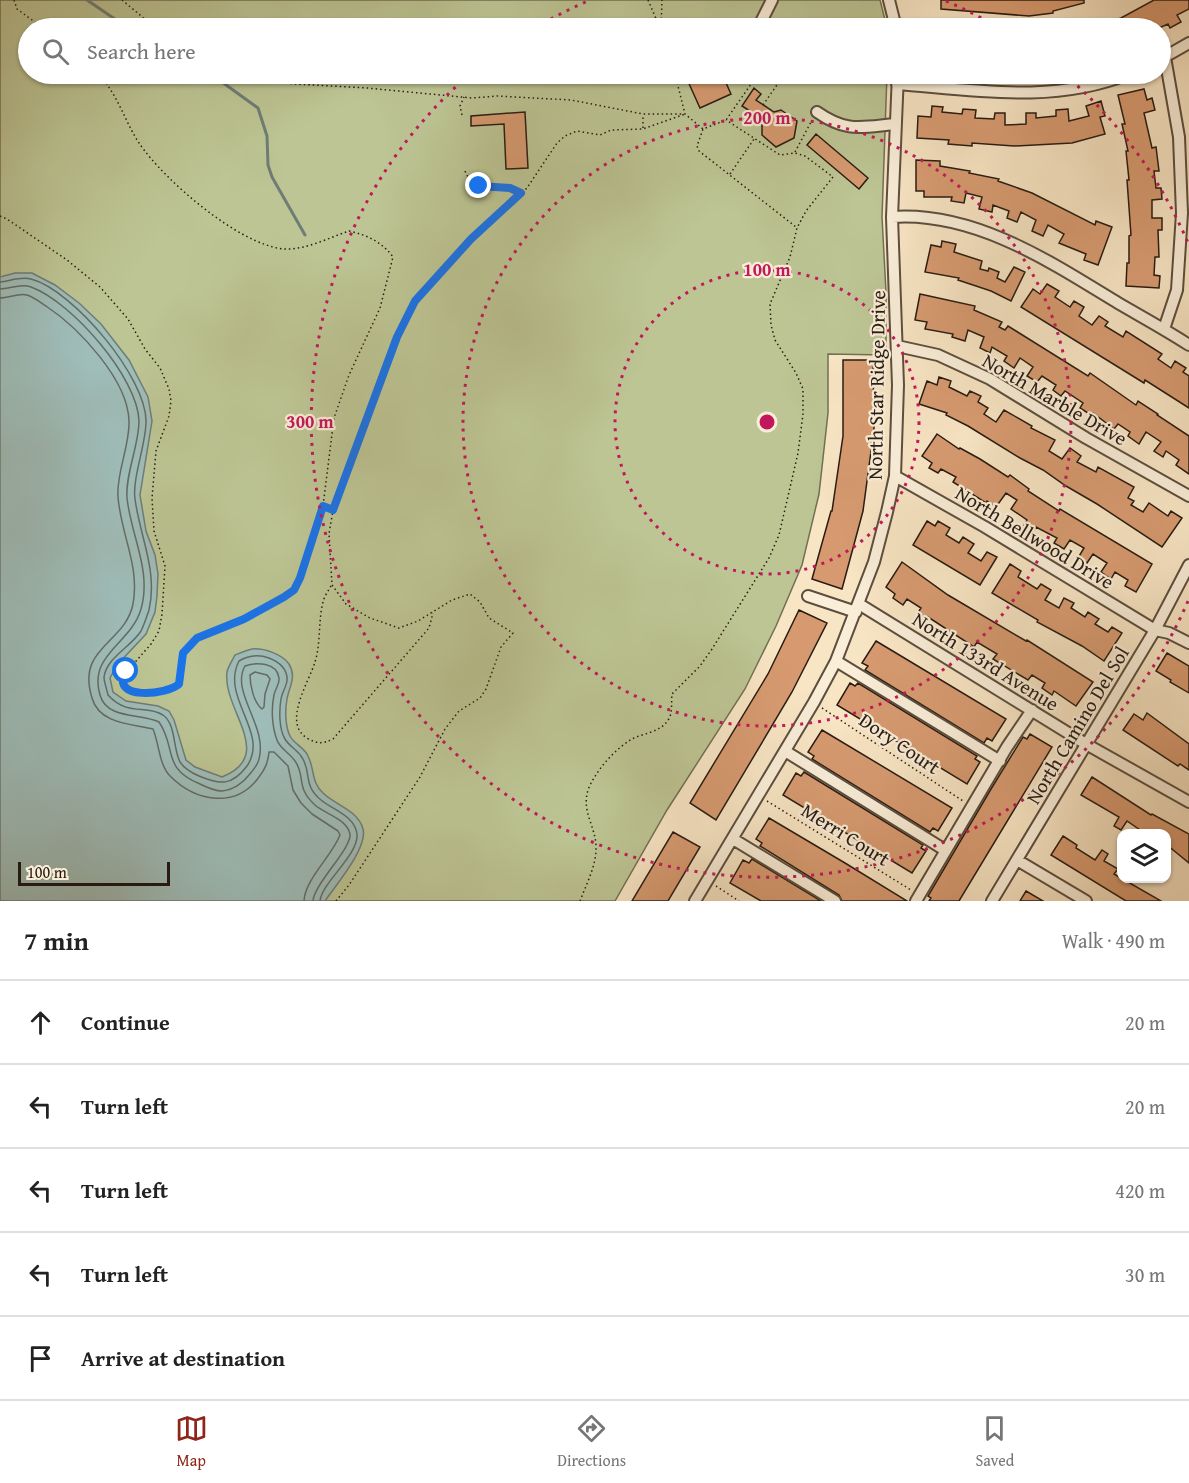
<!DOCTYPE html>
<html lang="en">
<head>
<meta charset="utf-8">
<style>
	body { margin:0; font-family:"Gentium Book Plus",serif; background:#f6f6f6; color:#222 }
	.controls { position:absolute; right:18px; bottom:18px; display:grid; overflow:hidden; border-radius:12px; box-shadow:0 2px 4px #0004 }
	.controls button { width:54px; height:54px; display:grid; place-items:center; padding:0; border:0; border-bottom:2px solid #e0e0e0; background:#fff; color:#222; font:30px sans-serif }
	.scale { position:absolute; left:18px; bottom:15px; width:152px; box-sizing:border-box; padding-left:6px; border:3px solid #281b12; border-top:0; font-size:16px; line-height:21px; white-space:nowrap; color:#281b12; -webkit-text-stroke:4px #faeed9; paint-order:stroke }
	.stop { position:absolute; width:18px; height:18px; margin:-14px; border:4px solid #1a73e8; border-radius:50%; background:#fff }
	.stop.end { background:#1a73e8; border-color:#fff; box-shadow:0 2px 6px #0008 }
	.list { margin:0; padding:0; list-style:none }
	h2 { display:flex; justify-content:space-between; align-items:center; height:78px; margin:0; padding:0 24px; font-size:26px }
	h2 small { font-size:20px; font-weight:400; color:#767676 }
	.list li { display:grid; grid-template-columns:39px 1fr auto; gap:18px; align-items:center; box-sizing:border-box; height:84px; padding:0 24px; border-top:2px solid #e0e0e0 }
	.list b { display:block; font-size:22px; white-space:nowrap }
	.list em { font-size:20px; font-style:normal; color:#767676 }
	.icon { flex:none; width:33px; height:33px; fill:none; stroke:currentColor; stroke-width:2; stroke-linecap:round; stroke-linejoin:round }
	.map { position:relative; flex:none; width:1189px; height:901px; overflow:hidden }
	.search { position:absolute; background:#fff; box-shadow:0 2px 4px #0004; left:18px; right:18px; top:18px; height:66px; display:flex; align-items:center; gap:15px; box-sizing:border-box; padding:0 21px; border-radius:33px; color:#767676; font-size:22px }
	.sheet { height:498px; background:#fff }
	nav { display:flex; justify-content:space-around; align-items:center; box-sizing:border-box; height:84px; border-top:2px solid #e0e0e0; background:#fff; font-size:16px; color:#767676 }
	nav a { display:grid; justify-items:center; gap:3px }
	nav .on { color:#8f2418 }
	.map>svg:first-child { display:block }
	.green { fill:#bdc594; stroke:#727053; stroke-width:1.5 }
	.water { fill:#9fbeba; stroke:#6f7d77; stroke-width:1.5 }
	.lines { fill:none; stroke-linecap:round; stroke-linejoin:round }
	.shore { stroke:#646c66; stroke-width:1.5 }
	.stream { stroke:#6f7d77; stroke-width:3 }
	.building { fill:#d79a70; stroke:#281b12; stroke-width:1.5 }
	.minor-casing { stroke:#5c4e3e; stroke-width:14 }
	.path { stroke:#281b12; stroke-width:1.5; stroke-dasharray:1.5 3; stroke-linecap:butt }
	.minor { stroke:#faeed9; stroke-width:10 }
	.route { stroke:#1a73e8; stroke-width:8 }
	.ring { fill:none; stroke:#c2185b; stroke-width:3; stroke-dasharray:3 6 }
	.labels { text-anchor:middle; dominant-baseline:central; stroke-width:4.5; stroke-linejoin:round; paint-order:stroke }
	.street-label { font-size:20px; fill:#281b12; stroke:#faeed9 }
	.centre { fill:#c2185b; stroke:#faeed9; stroke-width:3 }
	.ring-label { font-size:18px; text-anchor:middle; font-weight:bold; fill:#c2185b; stroke:#faeed9; stroke-width:4.5; stroke-linejoin:round; paint-order:stroke }
</style>
</head>
<body>
<div class="map">
<svg width="1189" height="901" viewBox="0 0 1189 901">
	<rect width="100%" height="100%" fill="#f8e5c4"/>
	<filter id="stains"><feTurbulence type="fractalNoise" baseFrequency=".00333" numOctaves="4"/><feColorMatrix values="0 0 0 0 .2 0 0 0 0 .09 0 0 0 0 .02 0 0 0 .5 -.17"/></filter>
	<radialGradient id="worn" r=".72"><stop offset=".6" stop-color="#630" stop-opacity="0"/><stop offset="1" stop-color="#630" stop-opacity=".3"/></radialGradient>
	<path class="green" d="M0,0h880l7,28h-859v46h859l-5,143 4,75v63l-58,-1v59l-9,81 -17,71 -26,61 -31,63 -78,121 -52,91h-615z"/>
	<path class="water" d="M15,273h17l23,12 24,18 22,21 28,36 19,37 4,24 -12,74 6,36 9,24 3,19 -1,22 -2,16 -9,22 -29,31 -7,13 3,14 13,9 32,5 11,5 5,9 12,40 9,7 27,10c55,-22 0,-67 5,-105 1,-5 5,-11 8,-17 5,-2 12,-5 17,-6 12,-1 30,5 37,15 8,13 0,23 -2,35 -2,11 -2,27 3,37 4,8 15,12 18,20 7,14 3,26 15,37 12,12 35,17 40,36 5,19 -28,57 -38,72h-325v-624z"/>
	<g class="lines">
		<path class="shore" d="M0,282c10,-1 21,-6 31,-3 42,11 116,99 115,143 0,22 -14,57 -11,77 5,38 23,72 14,111 -2,6 -5,15 -8,21 -10,16 -34,26 -37,46 0,5 3,13 4,18 20,22 38,9 55,20 13,9 10,34 17,47 4,6 12,11 19,14 21,9 33,10 48,-10 23,-33 -27,-68 -8,-105 10,-6 19,-7 30,-3 10,4 19,11 18,23 -1,6 -5,12 -6,18 -2,12 -2,30 4,40 4,7 12,11 16,17 11,14 1,29 20,44 12,10 34,16 36,34 2,21 -35,48 -37,67
			M0,289c10,0 21,-6 31,-2 41,15 107,91 108,134 0,24 -14,54 -12,77 4,38 25,73 14,111 -10,35 -53,45 -41,86 7,25 41,18 59,27 18,26 2,46 41,62 6,3 15,7 22,7 11,-1 21,-8 27,-16 4,-5 9,-10 10,-16 9,-33 -29,-67 -14,-93 11,-4 32,-4 34,12 1,6 -4,11 -5,17 -3,14 -2,32 3,45 3,9 13,13 18,21 11,15 0,26 20,44 10,9 32,14 35,29 2,14 -36,50 -37,67
			M0,298c9,0 18,-5 27,-3 7,2 14,8 19,11 33,22 82,74 83,115 1,25 -13,52 -11,76 3,38 22,69 15,107 -8,40 -57,43 -41,94 7,26 40,26 61,31 6,14 6,36 17,47 26,26 66,33 89,1 6,-8 9,-14 10,-25h5l14,14 5,24 8,13 11,11 26,17 2,4c-8,21 -35,44 -36,66
			M255,672l12,3 3,4 -5,15 -1,13 -2,2c-8,-6 -12,-23 -12,-34z"/>
		<path class="stream" d="M87,0l41,28
			M211,74l47,34 9,28 1,29 4,12 33,58"/>
	</g>
	<path class="building" d="M941,0h143v3l-31,8v2l-24,3 -88,-7z
		M1154,0h35v9l-12,6 4,7 -11,6 -2,-4 -9,4h-65v-1l27,-9z
		M693,74h29l9,20 -31,14 -14,-31z
		M754,88l7,6 -5,6 18,12 7,-2 16,11 -3,17 -18,9 -14,-12v-10l-15,-11 3,-3 -8,-5z
		M1144,89l3,11 5,-2 3,12 -11,3 8,35 4,-1 3,24h-5l2,17h5l1,11 -10,1v18h10v12h-4l1,27h-4l-1,18 6,1 -1,12 -33,-2 1,-23h2v-27l2,-1 -4,-55h2l-3,-29h2l-6,-27h3l-7,-29z
		M1101,101l4,15 -5,1 5,17 -33,9 -58,3 -42,-3v3l-24,-2 1,-4 -32,-2 1,-22 13,1 1,-11 11,1 -1,5 20,2 1,-5 13,1 -1,8 19,1 1,-6h10v12l21,-1v-11h10v5l20,-2v-6l12,-1 1,12 20,-5 -3,-10z
		M525,112l3,56 -22,1 -2,-45 -33,2v-10z
		M816,134l52,44 -9,11 -52,-44z
		M916,160l24,1v5l30,5 -1,2 30,6 -1,2 34,12 63,32 1,-4 16,6 -14,38 -14,-5 2,-6 -27,-11 5,-9 -16,-9 -5,11 -11,-5 4,-11 -15,-8 -4,10 -10,-4 2,-7 -16,-6 -1,7 -13,-3 3,-12 -16,-4 -2,10 -13,-2 1,-4h-28v-6h-8z
		M942,241l14,3 -2,8 28,9 -2,8 8,2 1,-3 10,4 -2,6 8,4 9,-15 11,5 -14,29 -20,-10 -33,-11 1,-2 -34,-6 6,-27 10,2z
		M1047,284l12,7 -4,6 15,10 4,-6 10,6 -5,9 13,9 7,-9 9,6 -3,4 18,11 3,-6 36,23 -4,5 13,9 4,-7 11,7 -3,4 6,4v32l-44,-28 -1,3 -123,-76 12,-18 7,5z
		M920,294l55,12 -1,4 28,12 -3,5 6,3 3,-4 80,50 2,-3 46,32 2,-4 20,13 -1,1 32,21v38l-13,-9 3,-5 -13,-9 -3,6 -9,-6 7,-9 -15,-10 -7,12 -11,-8 2,-4 -12,-8 -4,5 -21,-16 -2,2 -11,-7 3,-5 -18,-12 -4,5 -8,-6 3,-5 -14,-9 -5,6 -10,-6 6,-9 -13,-9 -6,10 -10,-7 3,-5 -15,-9 -2,6 -10,-5 4,-11 -16,-7 -3,11 -13,-4 1,-3 -28,-5 2,-7 -12,-2z
		M843,360h30l1,69 -11,82 -21,78 -30,-10 19,-68h1l11,-75z
		M939,377l12,4 -2,6 18,9 3,-5 11,5 -3,6 10,6 -4,6 12,8 8,-12 28,16 -1,2 24,12 -6,11 13,8 8,-11 11,8 -4,6 19,10 2,-5 36,20 -6,11 6,3 -3,4 12,7 6,-9 19,13 3,-5 11,7 -20,29 -65,-43 -31,-18 -23,-16 -23,-12 -52,-32 -22,-11 1,-2 -28,-9 8,-23 10,4z
		M937,434l22,15 1,-1 20,11 28,18 2,-2 19,14 -1,2 31,20 1,-2 92,55 -16,28 -11,-6 3,-6 -13,-8 -4,7 -10,-7 6,-9 -14,-9 -6,9 -9,-5 6,-10 -14,-8 -6,9 -10,-6 3,-5 -21,-11 -3,4 -9,-6 3,-5 -16,-11 6,-9 -11,-7 -10,14 -9,-6 -1,2 -33,-21 3,-5 -15,-8 -3,4 -9,-5 3,-5 -10,-7z
		M927,521l8,5 3,-5 12,7 -4,7 13,8 4,-6 11,7 -6,9 13,8 6,-9 10,5 -17,28 -67,-40z
		M902,562l46,33 78,46 1,-1 66,42 -17,24 -22,-15 -2,4 -10,-7 3,-5 -13,-8 -4,5 -35,-21 4,-5 -20,-12 -3,5 -46,-30 -1,3 -10,-6 4,-6 -14,-9 -4,6 -10,-7 2,-4 -9,-7z
		M1010,564l11,7 -3,6 19,12 4,-5 10,6 -6,10 14,8 5,-10 10,5 -3,5 14,9 3,-5 11,7 -4,5 13,8 4,-5 10,6 -18,28 -22,-15 -45,-24 1,-2 -46,-27z
		M799,610l28,13 -35,69 -76,128 -26,-17 78,-129z
		M876,641l130,78 -14,22 -5,-3 -3,5 -119,-73 3,-4 -6,-3z
		M1167,653l22,13v27l-19,-11 1,-2 -15,-9z
		M850,683l5,3 3,-3 119,73 -2,3 5,3 -13,22 -130,-79z
		M1147,713l42,31v26l-9,-6 -2,2 -55,-36 11,-16 9,6z
		M822,730l130,78 -14,23 -5,-3 -3,4 -118,-73 2,-3 -6,-4z
		M1030,734l22,13 -93,154h-30l2,-3 -3,-2 63,-107 32,-52 4,2z
		M804,772l119,73 -2,3 5,3 -14,22 -129,-78 13,-22 5,3z
		M1092,777l59,38 1,-1 37,20v29l-22,-18v-11h-21l-19,-13 -6,9 -7,-4 5,-9 -38,-22z
		M769,818l76,45 62,38h-65l-3,-6 -79,-49 2,-3 -6,-4z
		M673,832l27,15 -32,54h-36z
		M1063,836l14,9 -1,3 19,12 7,-10 6,4 -4,7 14,8 -4,5 47,27h-35l-75,-46z
		M752,859l69,42h-60l-31,-18 13,-23 6,3z
		M1026,891l17,10h-23z"/>
	<g class="lines">
		<g class="minor-casing">
			<path id="minor" d="M889,0l7,28
				M758,28l14,-28
				M1161,59l28,-16
				M897,84c77,6 157,20 231,-10
				M817,112c30,21 44,15 79,12
				M892,217c82,-6 159,45 226,86 24,14 48,27 71,42
				M1164,329l13,-39 5,-77 -3,-76 -14,-80
				M897,346l41,9 52,24 96,59 103,58
				M895,476l90,51 170,103 14,3 20,10
				M808,596l48,16
				M859,604l227,140 103,58
				M836,661l164,100
				M785,751l160,99
				M733,839l102,62
				M1017,860l69,41
				M695,901l119,-199 22,-41 38,-99 13,-50 8,-36 3,-91 -6,-168 6,-143
				M916,901l91,-154 25,-37
				M992,901l163,-271 34,-65"/>
		</g>
		<path class="path" d="M14,0l3,9 26,19
			M122,0l24,20 24,8
			M648,0l12,28
			M661,28l1,-28
			M256,74l19,8 19,2 73,4 105,10 26,-2 73,4 72,14h42l18,15
			M675,74l10,40
			M758,74l-32,46 -23,9 -6,17 2,5 97,76
			M763,105l16,-23
			M462,115l-2,-9 4,-9
			M643,128v-13
			M795,152l16,-30
			M465,171c11,27 37,9 56,22
			M730,174l24,-35
			M0,216l7,3 60,41 33,27 28,32 17,30 15,19 9,21 2,12 -2,15 -13,35 -4,47 2,33 11,35 -3,48 -3,17 -8,13 -28,32c2,25 44,19 56,8l4,-31 14,-15 47,-19 40,-22 10,-8 6,-11 23,-72 11,-88 15,-43 31,-67 13,-51c-11,-15 -26,-22 -44,-26 -21,7 -43,19 -65,18 -45,-4 -120,-69 -145,-106 -15,-23 -21,-49 -41,-69
			M324,506l9,4
			M331,586c-3,5 -7,11 -8,16 -5,20 -2,41 -8,60 -6,20 -33,61 -8,76 10,6 16,6 26,1l96,-111 4,-15
			M822,708l141,93
			M767,801l144,89
			M716,886l23,15
			M336,901l13,-16 71,-108 25,-48 14,-18 21,-13 6,-9 15,-42 12,-14 -24,-15 -9,-16 -10,-8 -18,6 -34,21 -19,7 -29,-10 -24,-14 -14,-19 -3,-51 4,-24 64,-173 18,-36 13,-17 57,-59 42,-37 30,-45 8,-7 12,-5 23,4 11,-5 32,-1 42,-15
			M580,901c6,-16 16,-35 16,-52 1,-25 -21,-42 -2,-71 9,-15 23,-30 38,-39 12,-6 29,-7 36,-19 5,-6 3,-18 4,-26l28,-28 12,-17 57,-91 10,-23 19,-82 5,-39v-25l-7,-16 -21,-33 -4,-15 -1,-21 20,-47 7,-29 9,-17 27,-34 -28,-21 -10,-3 -15,2 -54,-35"/>
		<use href="#minor" class="minor"/>
	</g>
	<g class="lines">
		<path class="route" d="M126,671c-17,30 41,24 53,13l4,-31 14,-15 47,-19 40,-22 10,-7 6,-12 23,-72 10,4 64,-173 18,-36 56,-62 50,-46 -11,-5 -31,-2"/>
	</g>
	<g class="ring">
		<circle cx="767" cy="422" r="152"/>
		<circle cx="767" cy="422" r="304"/>
		<path d="M1188 601A457 457 0 1 1 470 74M535 28A457 457 0 0 1 588 1M946 1A457 457 0 0 1 999 28M1064 74A457 457 0 0 1 1188 243"/>
	</g>
	<g class="labels">
		<g class="street-label">
			<text transform="translate(876 385) rotate(-89)">North Star Ridge Drive</text>
			<text transform="translate(1055 399) rotate(30)">North Marble Drive</text>
			<text transform="translate(1035 537) rotate(31)">North Bellwood Drive</text>
			<text transform="translate(986 661) rotate(32)">North 133rd Avenue</text>
			<text transform="translate(1077 725) rotate(-59)">North Camino Del Sol</text>
			<text transform="translate(900 743) rotate(34)">Dory Court</text>
			<text transform="translate(846 834) rotate(32)">Merri Court</text>
		</g>
	</g>
	<circle cx="767" cy="422" r="9" class="centre"/>
	<g class="ring-label">
		<text x="767" y="124">200 m</text>
		<text x="767" y="276">100 m</text>
		<text x="310" y="428">300 m</text>
	</g>
	<rect width="100%" height="100%" filter="url(#stains)"/>
	<rect width="100%" height="100%" fill="url(#worn)"/>
</svg>
<div class="controls">
<button><svg class="icon" aria-label="layers" viewBox="0 0 24 24"><path d="M12 4l9 5-9 5-9-5zM3 14l9 5 9-5"/></svg></button>
</div>
<div class="scale">100 m</div>
<div class="stop" style="left:126px;top:671px"></div>
<div class="stop end" style="left:479px;top:186px"></div>
<div class="search"><svg class="icon" aria-label="search" viewBox="0 0 24 24"><circle cx="10" cy="10" r="6"/><path d="M15 15l6 6"/></svg>Search here</div>
</div>
<section class="sheet">
<h2>7 min<small>Walk · 490 m</small></h2>
<ul class="list">
<li><svg class="icon" aria-label="ahead" viewBox="0 0 24 24"><path d="M12 20V5M6 11l6-6 6 6"/></svg><div><b>Continue</b></div><em>20 m</em></li>
<li><svg class="icon" aria-label="left" viewBox="0 0 24 24"><path d="M17 20v-9H6M10 6l-5 5 5 5"/></svg><div><b>Turn left</b></div><em>20 m</em></li>
<li><svg class="icon" aria-label="left" viewBox="0 0 24 24"><path d="M17 20v-9H6M10 6l-5 5 5 5"/></svg><div><b>Turn left</b></div><em>420 m</em></li>
<li><svg class="icon" aria-label="left" viewBox="0 0 24 24"><path d="M17 20v-9H6M10 6l-5 5 5 5"/></svg><div><b>Turn left</b></div><em>30 m</em></li>
<li><svg class="icon" aria-label="arrive" viewBox="0 0 24 24"><path d="M6 21V4h12l-3 4 3 4H6"/></svg><div><b>Arrive at destination</b></div></li>
</ul>
</section>
<nav>
<a class="on"><svg class="icon" aria-label="map" viewBox="0 0 24 24"><path d="M3 6l6-2 6 2 6-2v14l-6 2-6-2-6 2zM9 4v14M15 6v14"/></svg>Map</a>
<a><svg class="icon" aria-label="directions" viewBox="0 0 24 24"><path d="M12 3l9 9-9 9-9-9zM9 14v-3h6M13 9l2 2-2 2"/></svg>Directions</a>
<a><svg class="icon" aria-label="saved" viewBox="0 0 24 24"><path d="M7 4h10v16l-5-4-5 4z"/></svg>Saved</a>
</nav>
</body>
</html>
